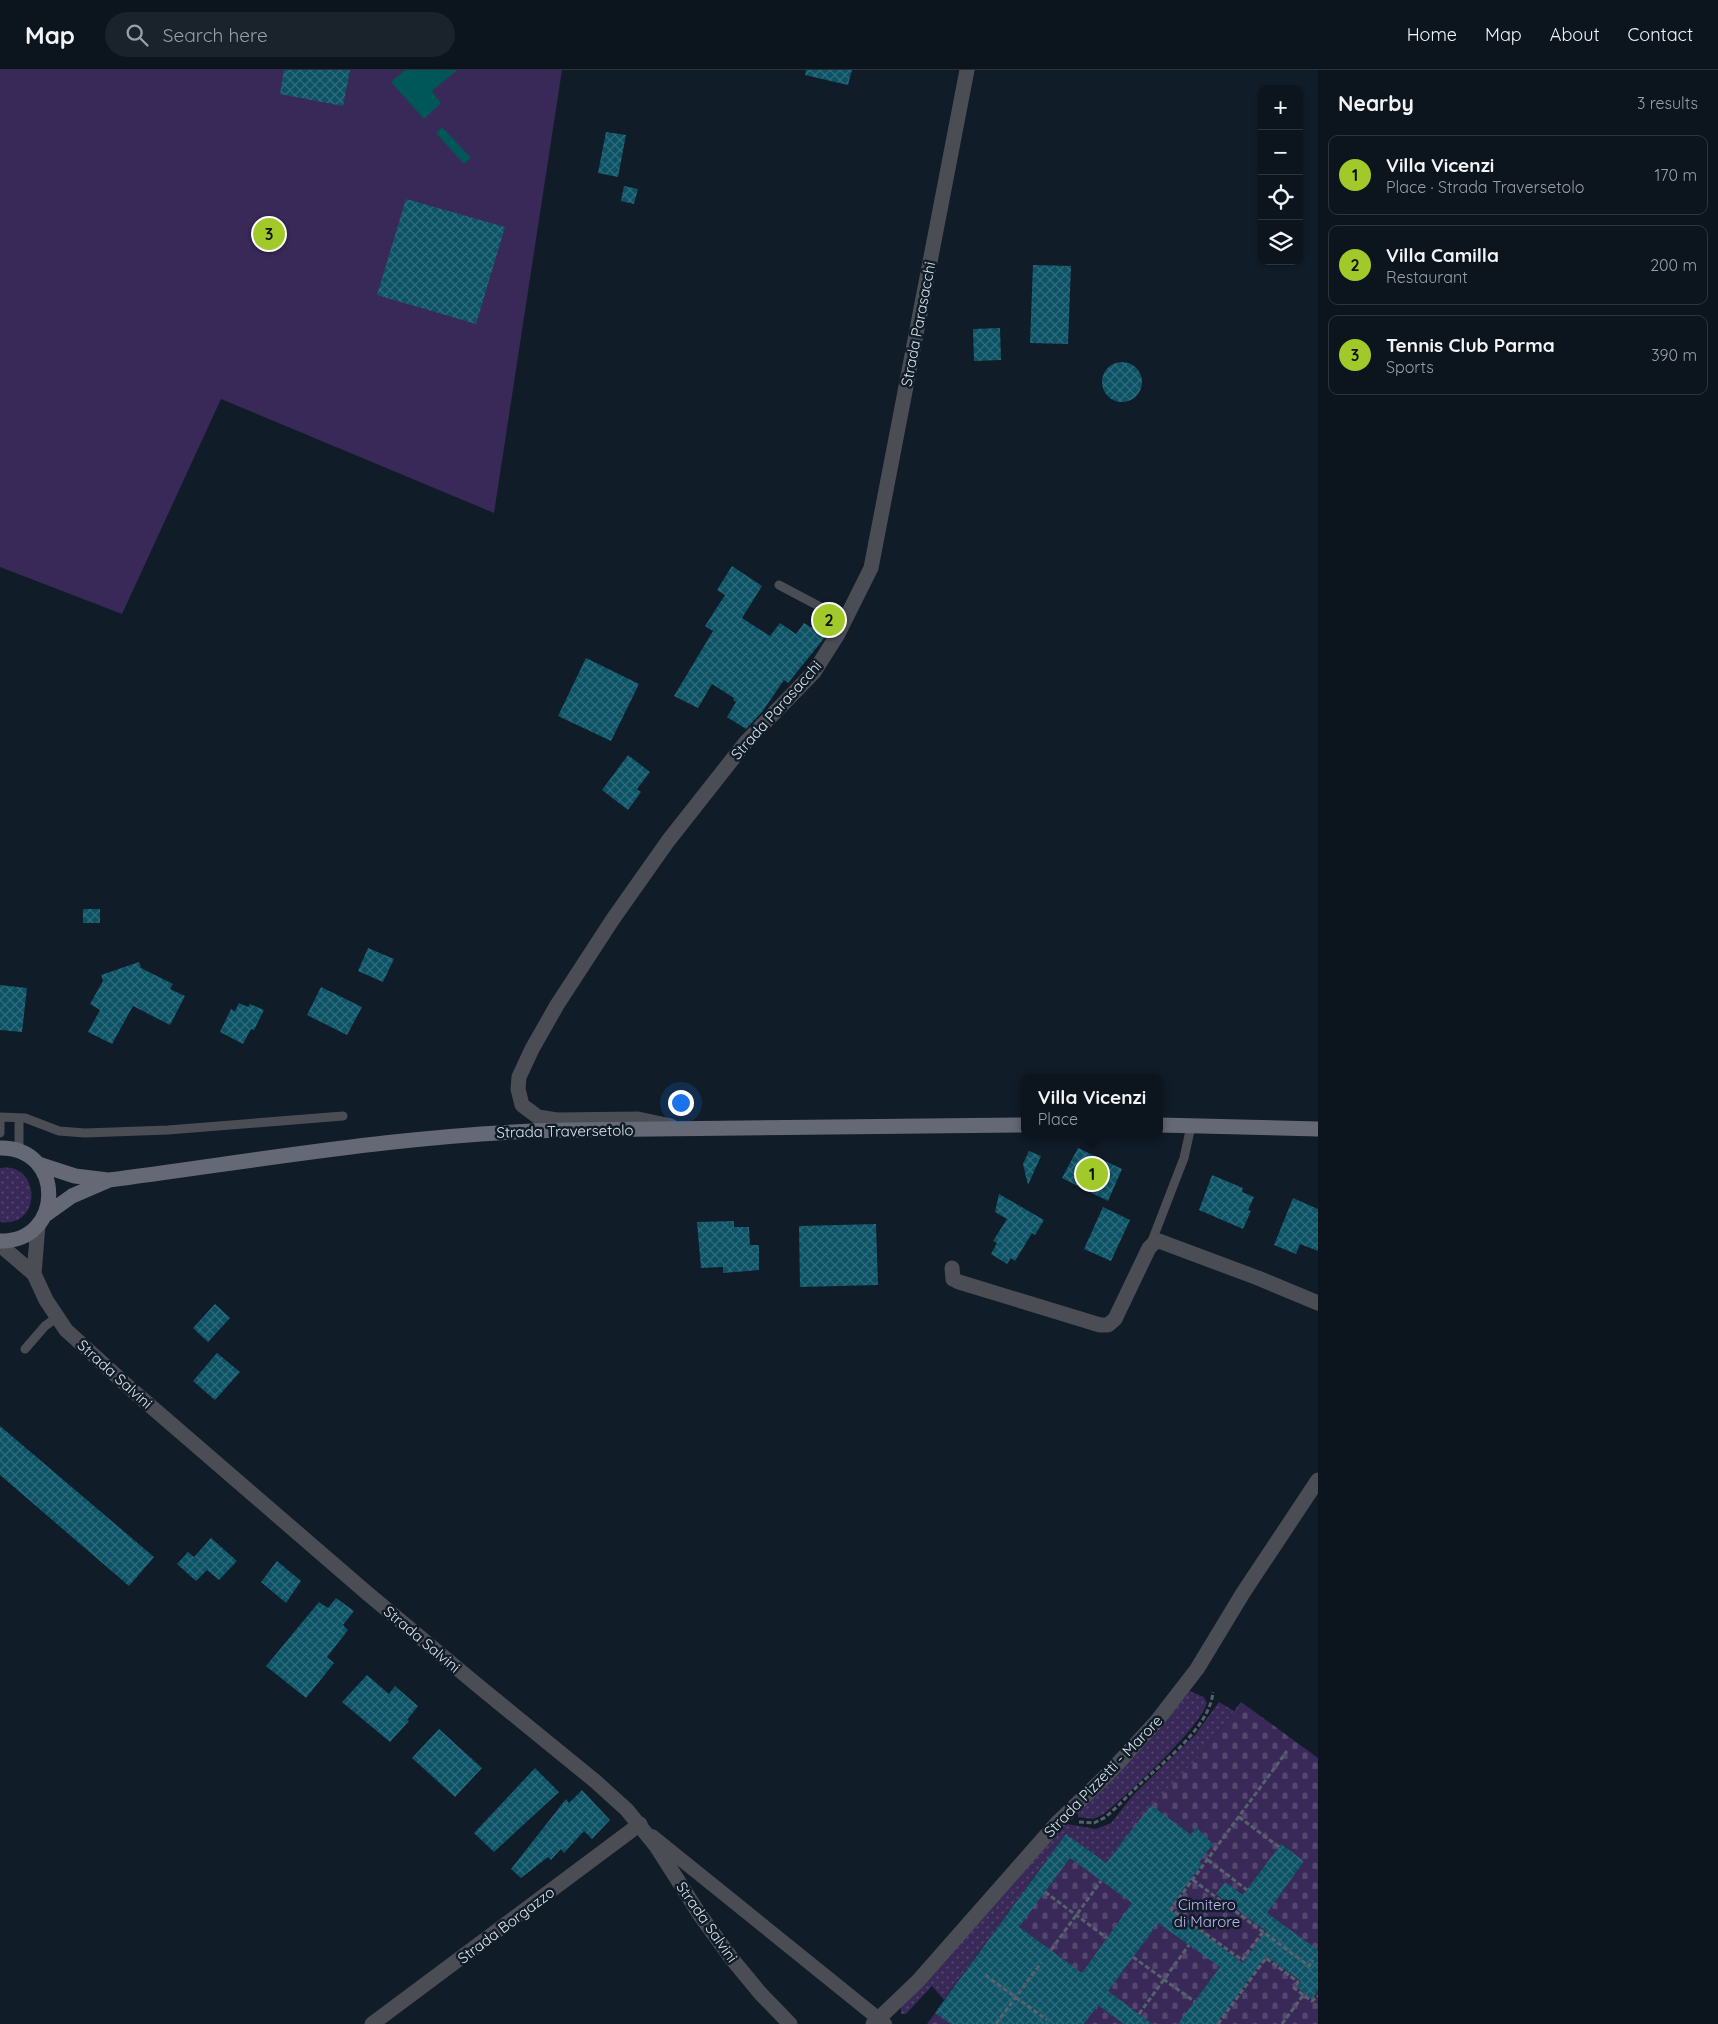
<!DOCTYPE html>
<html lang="en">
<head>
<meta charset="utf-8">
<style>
	body { margin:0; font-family:Quicksand,sans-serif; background:#1a222b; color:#f1f3f6 }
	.controls { position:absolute; right:15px; top:15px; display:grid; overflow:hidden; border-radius:10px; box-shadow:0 1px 4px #0004 }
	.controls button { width:45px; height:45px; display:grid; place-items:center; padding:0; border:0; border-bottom:1px solid #2c343c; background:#0c151e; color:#f1f3f6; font:25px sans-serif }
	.you { position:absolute; left:680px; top:1032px; width:18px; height:18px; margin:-12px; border:4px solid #fff; border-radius:50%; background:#1a73e8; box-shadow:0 0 0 8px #1a73e833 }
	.badge { display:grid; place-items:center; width:32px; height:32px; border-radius:50%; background:#a1c92a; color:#111; font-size:16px; font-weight:700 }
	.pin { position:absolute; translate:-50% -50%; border:2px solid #fff; box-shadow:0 1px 5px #0006 }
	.popup { position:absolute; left:1021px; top:1004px; width:142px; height:65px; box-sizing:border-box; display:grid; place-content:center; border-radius:10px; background:#0c151e; filter:drop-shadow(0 1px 4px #0005); font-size:16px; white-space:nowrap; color:#9a9fa4 }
	.popup b { font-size:19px; color:#f1f3f6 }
	.popup::after { content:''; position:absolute; left:50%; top:100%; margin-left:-10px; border:10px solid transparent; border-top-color:#0c151e }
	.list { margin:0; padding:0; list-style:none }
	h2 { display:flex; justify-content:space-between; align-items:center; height:65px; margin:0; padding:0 20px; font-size:21px }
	h2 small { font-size:16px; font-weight:400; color:#9a9fa4 }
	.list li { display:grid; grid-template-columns:32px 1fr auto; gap:15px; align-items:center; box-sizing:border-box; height:80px; margin:0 10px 10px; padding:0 10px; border:1px solid #2c343c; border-radius:10px }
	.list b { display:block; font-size:19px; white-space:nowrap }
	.list p { margin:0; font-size:16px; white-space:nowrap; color:#9a9fa4 }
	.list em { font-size:16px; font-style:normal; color:#9a9fa4 }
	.icon { flex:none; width:28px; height:28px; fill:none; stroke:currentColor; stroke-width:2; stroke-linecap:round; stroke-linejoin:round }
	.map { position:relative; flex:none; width:1318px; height:1954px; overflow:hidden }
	header { display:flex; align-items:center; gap:30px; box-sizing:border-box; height:70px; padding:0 25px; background:#0c151e; border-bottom:1px solid #2c343c }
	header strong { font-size:24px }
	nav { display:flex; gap:28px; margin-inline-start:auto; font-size:18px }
	.search { width:350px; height:45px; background:#1a222b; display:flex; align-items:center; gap:12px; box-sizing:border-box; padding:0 18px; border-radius:28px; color:#9a9fa4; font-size:19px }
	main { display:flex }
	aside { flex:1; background:#0c151e }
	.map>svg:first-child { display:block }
	.grass { fill:url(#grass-dots) }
	.cemetery { fill:url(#cemetery-stones) }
	.pitch { fill:#392958 }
	.water { fill:#005759 }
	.building { fill:url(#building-cross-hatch); fill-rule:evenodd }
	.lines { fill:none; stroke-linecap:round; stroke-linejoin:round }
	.path { stroke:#56616c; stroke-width:3; stroke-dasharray:5 2.5; stroke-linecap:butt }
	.service { stroke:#4b4d55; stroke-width:9 }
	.pedestrian { stroke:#4b4d55; stroke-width:14 }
	.minor { stroke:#4b4d55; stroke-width:15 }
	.tertiary { stroke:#4b4d55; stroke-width:15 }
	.secondary { stroke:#656975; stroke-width:15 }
	.labels { text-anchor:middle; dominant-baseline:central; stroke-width:5; stroke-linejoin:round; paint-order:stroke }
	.street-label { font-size:15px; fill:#dbe4ec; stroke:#101c28 }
	.park-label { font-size:15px; fill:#c4b3f2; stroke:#101c28 }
</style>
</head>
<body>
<header>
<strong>Map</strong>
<div class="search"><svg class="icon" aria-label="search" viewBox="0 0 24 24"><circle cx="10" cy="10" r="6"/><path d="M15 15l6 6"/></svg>Search here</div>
<nav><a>Home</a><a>Map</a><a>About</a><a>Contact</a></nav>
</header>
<main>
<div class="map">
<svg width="1318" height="1954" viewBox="0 0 1318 1954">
	<defs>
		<pattern id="grass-dots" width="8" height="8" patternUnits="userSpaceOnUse" patternTransform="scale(1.25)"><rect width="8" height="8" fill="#392958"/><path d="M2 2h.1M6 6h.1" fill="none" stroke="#554870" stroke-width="1.8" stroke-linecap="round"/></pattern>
		<pattern id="cemetery-stones" width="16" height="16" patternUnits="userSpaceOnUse" patternTransform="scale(1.25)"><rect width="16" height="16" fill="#392958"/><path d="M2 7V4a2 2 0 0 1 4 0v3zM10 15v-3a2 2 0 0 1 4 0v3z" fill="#554870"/></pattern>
		<pattern id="building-cross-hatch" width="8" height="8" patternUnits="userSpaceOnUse" patternTransform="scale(1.25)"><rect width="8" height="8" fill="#0d5366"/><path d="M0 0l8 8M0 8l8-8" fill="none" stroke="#306c7c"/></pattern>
	</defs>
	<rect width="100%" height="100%" fill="#101c28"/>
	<path class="grass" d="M0,1098c41,-7 43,60 0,54z
		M1189,1621l15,6 3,6c-9,28 -79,90 -103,111l-11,5 -15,-2v-5z
		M1219,1632l15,9 -38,49 -55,57 -35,46 -40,-29 -122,166 -12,-14 -26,28h-5v-7l3,-5 112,-128 51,-50 29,5 15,-6 23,-29 61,-59z"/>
	<path class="cemetery" d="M1241,1632l77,56v266h-391l139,-190 41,29 33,-47 56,-56z"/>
	<path class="pitch" d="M0,0h562l-68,443 -273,-114 -99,215 -122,-47z"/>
	<path class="water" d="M405,0h52l-25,21 9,12 -17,16 -33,-37z
		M442,57l29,31 -7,6 -28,-31z"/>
	<path class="building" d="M284,0h66l-7,36 -63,-12z
		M806,0h46l-4,15 -43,-10z
		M606,62l20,3 -8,42 -20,-4z
		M624,116l14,3 -4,15 -13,-3z
		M406,129l99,28 -29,97 -99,-29z
		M1033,195l38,1 -3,78 -38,-1z
		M1000,258l1,32 -27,1 -1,-32z
		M1102 312a20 20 0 1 1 40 0a20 20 0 1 1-40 0Z
		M732,496l30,20 -20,32 28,18 10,-13 16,11 8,-11 22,13 -38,47 -4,-3 -22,32 -16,17 -19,-12 9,-15 -3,-2 1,-2 -22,-14 -14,24 -24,-12 39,-65 -8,-5 20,-31 -8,-5z
		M586,588l53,26 -28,57 -53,-25z
		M628,685l22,17 -13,17 4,3 -13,18 -26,-20z
		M83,839h17v14h-17z
		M368,878l26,11 -11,23 -25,-11z
		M139,892l2,6 32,16 -3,5 15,7 -15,29 -37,-19 -21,38 -24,-12 12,-22 -10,-6 13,-23 -2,-6z
		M0,915l27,3 -5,44 -22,-2z
		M321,917l41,20 -15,28 -40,-20z
		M239,933l9,4 2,-3 14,6 -10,20 -3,-1 -8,15 -23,-12 11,-23 4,2z
		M1078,1078l44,21 -14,32 -46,-23z
		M1029,1081l12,5 -13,29 -5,-21z
		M1212,1105l31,13 -1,4 12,5 -6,13 3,1 -8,18 -44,-19z
		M999,1124l45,26 -9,15 -3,-2 -17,28 -4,-3 -4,6 -16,-10 6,-11 -4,-2 14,-22 -12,-7z
		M1293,1128l25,11v42l-18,-7 -4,10 -22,-9z
		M1103,1137l27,13 -19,41 -27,-12z
		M734,1151v6h15l1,18h9v25l-36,3v-6l-22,1 -4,-46z
		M876,1154l2,61 -78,2 -1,-61z
		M215,1234l15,14 -22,24 -15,-14z
		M217,1283l23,19 -25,28 -22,-19z
		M0,1356l154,131 -25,29 -129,-111z
		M211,1468l26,23 -18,19 -12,-10 -11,11 -19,-17 11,-12 6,5z
		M277,1491l24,20 -15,22 -25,-21z
		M336,1528l18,13 -11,14 5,5 -21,27 7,6 -28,35 -40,-32 53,-64 9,6z
		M367,1605l22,19 6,-8 23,20 -11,14 2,1 -19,21 -48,-40z
		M439,1659l43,39 -27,29 -43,-39z
		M535,1698l24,24 -65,60 -20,-19z
		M582,1720l28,30 -18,19 -8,-8 -20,22 -3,-4 -10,11 -3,-3 -27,21 -10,-9 55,-70 3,4z
		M1151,1735l40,30 5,-8 17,17 -14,18 3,2 -33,45 74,54 23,-32 -50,-37 9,-12 18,13 38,-51 23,17 -37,52 51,37v40l-6,9 -15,-12 4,-6 -35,-25 -50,68h-38l42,-57 -62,-44 -50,68 44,33h-28l-26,-19 -14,19h-133l-16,-11 131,-179 40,29zM1070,1788l62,45 -50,70 -63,-46z"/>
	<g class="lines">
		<path class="path" d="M1239,1747l40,30
			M1079,1752l15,1 10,-5c13,-10 24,-23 36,-34 24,-23 70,-57 73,-92
			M1208,1790l39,30
			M1193,1810l116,86 4,-6
			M1045,1822l62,46
			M1263,1862l-21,28 -71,-51 116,-158
			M1051,1880l50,-69
			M1133,1887l62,45
			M985,1905l62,45
			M1139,1944l50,-69
			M996,1954l45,-61
			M1218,1954l48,-66 32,24 -4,6 18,13 6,-5
			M1282,1954l22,-30"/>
		<path class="service" d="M779,515l66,35
			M0,1047l25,1 34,13 26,2 83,-3 175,-14
			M0,1063v-16
			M19,1080v-32
			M1150,1176l34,-88 7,-32
			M25,1279l20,-23 11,-8"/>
		<path class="pedestrian" d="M652,1766l233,188"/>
		<path class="minor" d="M671,1056l-33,-7 -81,1 -19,-3 -16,-12 -4,-16 1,-12 13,-28 25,-44 56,-86 55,-78 78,-99 68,-70 24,-38 33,-66 96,-498
			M952,1198l1,11 6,3 141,43h8l7,-6 34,-71 5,-5 5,-2 99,37 60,25
			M372,1954l268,-200
			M873,1954l45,-43 139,-158 52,-50 47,-51 41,-53 46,-76 75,-113"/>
		<path class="tertiary" d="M38,1155l-4,49 12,26 20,30 66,60 235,203 109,91 119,97 32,29 29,36 44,69 32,44 28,34 30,31
			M0,1175l34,29"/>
		<path class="secondary" d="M1160,1055l158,4
			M0,1078c65,-1 65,94 0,93
			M38,1094l37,12 33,4
			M44,1146l28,-20 37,-16c152,-20 304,-47 457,-50l458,-5"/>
	</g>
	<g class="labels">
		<g class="street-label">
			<text transform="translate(918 254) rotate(-79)">Strada Parasacchi</text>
			<text transform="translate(776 640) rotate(-48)">Strada Parasacchi</text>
			<text transform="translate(565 1061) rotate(-1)">Strada Traversetolo</text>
			<text transform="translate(115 1304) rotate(42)">Strada Salvini</text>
			<text transform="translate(422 1569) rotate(40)">Strada Salvini</text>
			<text transform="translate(1103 1706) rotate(-46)">Strada Pizzetti - Marore</text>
			<text transform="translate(707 1852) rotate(55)">Strada Salvini</text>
			<text transform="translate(506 1855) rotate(-37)">Strada Borgazzo</text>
		</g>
		<g class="park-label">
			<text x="1207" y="1834">Cimitero<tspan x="1207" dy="17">di Marore</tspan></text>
		</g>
	</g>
</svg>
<div class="controls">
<button>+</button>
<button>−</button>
<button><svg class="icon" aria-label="locate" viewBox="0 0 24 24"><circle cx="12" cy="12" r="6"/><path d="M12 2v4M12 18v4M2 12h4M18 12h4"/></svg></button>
<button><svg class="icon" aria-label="layers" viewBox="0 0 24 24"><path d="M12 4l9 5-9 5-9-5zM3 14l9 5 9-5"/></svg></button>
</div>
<div class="you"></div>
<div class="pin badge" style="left:1092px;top:1104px">1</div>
<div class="popup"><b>Villa Vicenzi</b>Place</div>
<div class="pin badge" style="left:829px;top:550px">2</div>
<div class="pin badge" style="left:269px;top:164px">3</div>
</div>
<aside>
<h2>Nearby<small>3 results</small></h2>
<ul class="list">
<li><span class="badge">1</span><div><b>Villa Vicenzi</b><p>Place · Strada Traversetolo</p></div><em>170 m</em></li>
<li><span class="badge">2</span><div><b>Villa Camilla</b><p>Restaurant</p></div><em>200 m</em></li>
<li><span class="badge">3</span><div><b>Tennis Club Parma</b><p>Sports</p></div><em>390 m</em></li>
</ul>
</aside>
</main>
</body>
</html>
